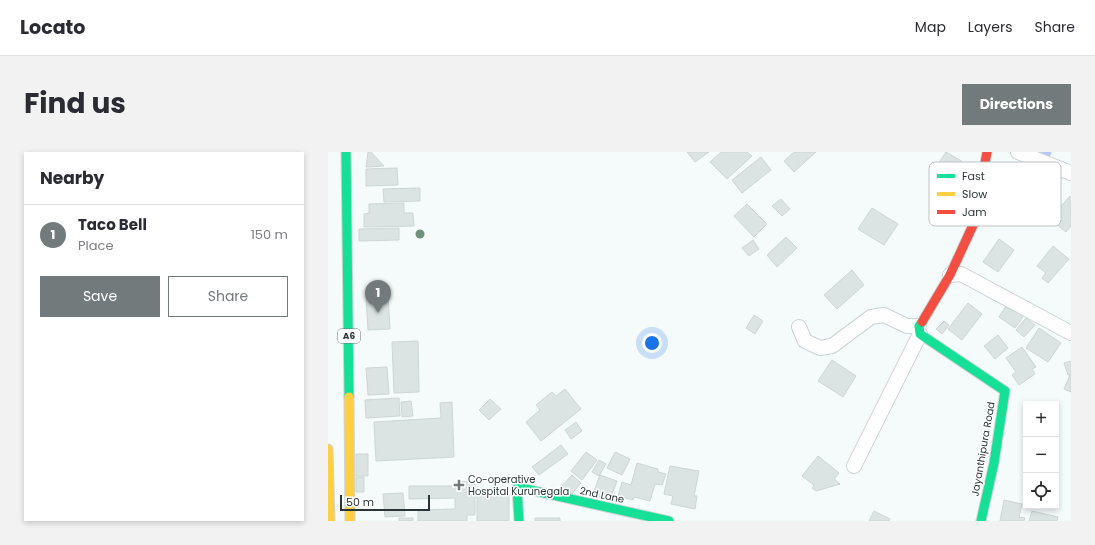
<!DOCTYPE html>
<html lang="en">
<head>
<meta charset="utf-8">
<style>
	body { margin:0; font-family:Poppins,sans-serif; background:#f2f2f3; color:#2b2b33 }
	.controls { position:absolute; right:12px; bottom:12px; display:grid; overflow:hidden; border-radius:0px; box-shadow:0 2px 6px #0003 }
	.controls button { width:36px; height:36px; display:grid; place-items:center; padding:0; border:0; border-bottom:1px solid #e1e1e2; background:#fff; color:#2b2b33; font:20px sans-serif }
	.scale { position:absolute; left:12px; bottom:10px; width:90px; box-sizing:border-box; padding-left:4px; border:2px solid #2b3537; border-top:0; font-size:11px; line-height:14px; white-space:nowrap; color:#2b3537; -webkit-text-stroke:3px #fff; paint-order:stroke }
	.you { position:absolute; left:324px; top:191px; width:14px; height:14px; margin:-10px; border:3px solid #fff; border-radius:50%; background:#1a73e8; box-shadow:0 0 0 6px #1a73e833 }
	.badge { display:grid; place-items:center; width:26px; height:26px; border-radius:50%; background:#727a7c; color:#fff; font-size:13px; font-weight:700 }
	.pin { position:absolute; translate:-50% -33px; filter:drop-shadow(0 1px 2px #0008) }
	.pin::after { content:''; position:absolute; top:21px; width:14px; height:12px; background:inherit; clip-path:polygon(0 0,100% 0,50% 100%) }
	.list { margin:0; padding:0; list-style:none }
	h2 { display:flex; justify-content:space-between; align-items:center; height:52px; margin:0; padding:0 16px; font-size:17px }
	h2 small { font-size:13px; font-weight:400; color:#7c7c81 }
	.list li { display:grid; grid-template-columns:26px 1fr auto; gap:12px; align-items:center; box-sizing:border-box; height:60px; padding:0 16px; border-top:1px solid #e1e1e2 }
	.list b { display:block; font-size:15px; white-space:nowrap }
	.list p { margin:0; font-size:13px; white-space:nowrap; color:#7c7c81 }
	.list em { font-size:13px; font-style:normal; color:#7c7c81 }
	.actions { display:flex; gap:8px; padding:12px 16px }
	.actions a { flex:1; padding:9px 0; border:1px solid #727a7c; border-radius:0px; text-align:center; font-size:14px; color:#727a7c }
	.actions .main { background:#727a7c; color:#fff }
	.icon { flex:none; width:22px; height:22px; fill:none; stroke:currentColor; stroke-width:2; stroke-linecap:round; stroke-linejoin:round }
	.map { position:relative; flex:none; width:743px; height:369px; overflow:hidden; border-radius:0px }
	header { display:flex; align-items:center; gap:24px; box-sizing:border-box; height:56px; padding:0 20px; background:#fff; border-bottom:1px solid #e1e1e2 }
	header strong { font-size:19px }
	nav { display:flex; gap:22px; margin-inline-start:auto; font-size:14px }
	.intro { display:flex; align-items:center; justify-content:space-between; box-sizing:border-box; height:96px; padding:0 24px }
	h1 { margin:0; font-size:28px }
	.button { padding:10px 18px; border-radius:0px; background:#727a7c; color:#fff; font-size:14px; font-weight:700 }
	main { display:flex; gap:24px; padding:0 24px }
	aside { flex:1; background:#fff; border-radius:0px; box-shadow:0 2px 6px #0003 }
	.map>svg:first-child { display:block }
	.lines { fill:none; stroke-linecap:round; stroke-linejoin:round }
	.canal { stroke:#b7c6fc; stroke-width:13 }
	.building { fill:#dce3e3; stroke:#ced6d5 }
	.street-casing { stroke:#cdd4d5; stroke-width:16 }
	.fast-casing { stroke:#cdd4d5; stroke-width:11 }
	.slow-casing { stroke:#cdd4d5; stroke-width:11 }
	.jam-casing { stroke:#cdd4d5; stroke-width:11 }
	.street { stroke:#fefefe; stroke-width:14 }
	.fast { stroke:#16e098; stroke-width:9 }
	.slow { stroke:#ffcf43; stroke-width:9 }
	.jam { stroke:#f24e42; stroke-width:9 }
	.tree { fill:#70917c }
	.poi-dot { fill:#727a7c; stroke:#fff; stroke-width:1.5 }
	.labels { text-anchor:middle; dominant-baseline:central; stroke-width:3; stroke-linejoin:round; paint-order:stroke }
	.shield { fill:#fff; stroke:#6b7273; stroke-width:1 }
	.shield-label { font-size:9px; font-weight:bold; fill:#2b3537 }
	.street-label { font-size:10px; fill:#2b3537; stroke:#fff }
	.poi-label { font-size:10px; fill:#2b3537; stroke:#fff; text-anchor:start }
	.key { fill:#fff; stroke:#bfc2c3; stroke-width:1 }
	.key-label { font-size:11px; fill:#2b3537 }
</style>
</head>
<body>
<header>
<strong>Locato</strong>
<nav><a>Map</a><a>Layers</a><a>Share</a></nav>
</header>
<div class="intro"><h1>Find us</h1><a class="button">Directions</a></div>
<main>
<aside>
<h2>Nearby<small></small></h2>
<ul class="list">
<li><span class="badge">1</span><div><b>Taco Bell</b><p>Place</p></div><em>150 m</em></li>
</ul>
<div class="actions"><a class="main">Save</a><a>Share</a></div>
</aside>
<div class="map">
<svg width="743" height="369" viewBox="0 0 743 369">
	<rect width="100%" height="100%" fill="#f5fafb"/>
	<g class="lines">
		<path class="canal" d="M715,0h2"/>
	</g>
	<path class="building" d="M40,0h3l13,14 -18,1z
		M359,0h22l-14,10z
		M393,0h26l5,4 -25,23 -17,-17z
		M466,0h22l-22,20 -10,-11z
		M618,0l24,14 -10,16 -24,-15z
		M433,5l10,13 -29,23 -10,-13z
		M69,16l1,17 -32,1v-17z
		M92,36v13l-36,1 -1,-13z
		M742,44l1,30 -5,6 -16,-13z
		M453,47l9,10 -8,7 -10,-10z
		M76,51v10h9l1,13 -50,1v-13l5,-1v-9z
		M419,52l20,20 -13,13 -20,-21z
		M544,56l26,16 -14,21 -26,-16z
		M71,76v12l-40,1v-12z
		M458,85l11,11 -20,19 -10,-12z
		M671,87l15,11 -16,22 -15,-10z
		M425,88l6,9 -10,7 -7,-8z
		M725,94l16,13 -21,24 -6,-5 4,-5 -9,-7z
		M524,118l12,15 -27,24 -13,-14z
		M57,136v8l3,-1 2,34 -22,1 -2,-33h4l-1,-8z
		M640,151l14,11 -20,26 -14,-11z
		M680,151l17,11 -10,14 -16,-11z
		M426,163l9,6 -8,13 -9,-6z
		M698,166l9,7 -11,12 -8,-7z
		M616,169l5,4 -7,9 -6,-5z
		M711,176l22,15 -13,19 -22,-14z
		M670,183l10,13 -13,11 -11,-13z
		M90,189l1,51 -25,1 -2,-51z
		M694,195l14,20 -4,2 3,5 -16,11 -7,-10 4,-3 -10,-14z
		M504,208l24,16 -13,21 -25,-16z
		M743,209v31l-7,-3 6,-14h-2l-4,-12z
		M59,215l2,27 -21,1 -2,-27z
		M237,237l16,20 -40,32 -15,-19 14,-12 -4,-5 16,-13 4,4z
		M71,246l1,18 -34,2 -1,-18z
		M162,247l11,10 -12,11 -10,-10z
		M83,249l2,15 -11,1 -1,-15z
		M124,250l2,55 -78,4 -2,-39 67,-4 -1,-15z
		M248,270l6,9 -11,8 -6,-9z
		M233,293l7,9 -29,21 -7,-8z
		M258,300l11,8 -15,20 -11,-9z
		M287,300l15,7 -8,16 -15,-7z
		M28,302h12v22h-12z
		M490,304l21,17 -5,6 6,5 -24,7 -4,-3 2,-3 -12,-9z
		M271,308l7,4 -7,12 -7,-4z
		M309,311l21,6v3l8,2 -4,11 -7,-1 -5,17 -16,-4 -1,3 -15,-4 4,-14 9,3z
		M342,314l29,5 -5,25h3l-2,13 -24,-5 2,-8 -9,-2z
		M244,323l9,8 -10,12 -10,-8z
		M272,323l17,6 -7,19 -17,-6z
		M28,325h8v15h-8z
		M129,329l18,1v33h-8v6h-49v-11l37,-1v-11l-46,1v-13h47z
		M75,341l2,23 -20,1 -2,-23z
		M149,342h32v27h-32z
		M676,348l18,4 -3,13 6,1 -1,3h-24z
		M546,359l16,8 -1,2h-20z
		M704,359l26,6 -1,4h-28z
		M71,366h14v3h-14z
		M207,366h25v3h-25z"/>
	<g class="lines">
		<g class="street-casing">
			<path id="street" d="M690,0l53,21
				M622,123l11,-1 110,59
				M471,175l6,14 15,7 12,-2 39,-29 13,-2 23,11h12
				M526,314l66,-132"/>
		</g>
		<g class="fast-casing">
			<path id="fast" d="M18,0l3,245
				M594,170l-3,4 1,8 85,57 -11,72 -13,58
				M191,369l-2,-34 152,34"/>
		</g>
		<g class="slow-casing">
			<path id="slow" d="M21,245l1,124
				M0,297l2,72"/>
		</g>
		<g class="jam-casing">
			<path id="jam" d="M594,170l28,-47 24,-52 13,-71"/>
		</g>
		<use href="#street" class="street"/>
		<use href="#fast" class="fast"/>
		<use href="#slow" class="slow"/>
		<use href="#jam" class="jam"/>
	</g>
	<circle class="tree" cx="92" cy="82" r="4.5"/>
	<path class="poi-dot" d="M129 327h4v4h4v4h-4v4h-4v-4h-4v-4h4z"/>
	<g class="labels">
		<rect class="shield" x="10" y="177" width="22" height="14" rx="3"/>
		<g class="shield-label">
			<text x="21" y="184">A6</text>
		</g>
		<g class="street-label">
			<text transform="translate(655 297) rotate(-80)">Jayanthipura Road</text>
			<text transform="translate(274 343) rotate(12)">2nd Lane</text>
		</g>
		<g class="poi-label">
			<text x="140" y="327">Co-operative<tspan x="140" dy="12">Hospital Kurunegala</tspan></text>
		</g>
	</g>
	<rect x="601" y="10" width="132" height="64" rx="6" class="key"/>
	<rect x="609" y="22" width="18" height="4" fill="#16e098"/>
	<rect x="609" y="40" width="18" height="4" fill="#ffcf43"/>
	<rect x="609" y="58" width="18" height="4" fill="#f24e42"/>
	<g class="key-label">
		<text x="634" y="28">Fast</text>
		<text x="634" y="46">Slow</text>
		<text x="634" y="64">Jam</text>
	</g>
</svg>
<div class="controls">
<button>+</button>
<button>−</button>
<button><svg class="icon" aria-label="locate" viewBox="0 0 24 24"><circle cx="12" cy="12" r="6"/><path d="M12 2v4M12 18v4M2 12h4M18 12h4"/></svg></button>
</div>
<div class="scale">50 m</div>
<div class="you"></div>
<div class="pin badge" style="left:50px;top:161px">1</div>
</div>
</main>
</body>
</html>
